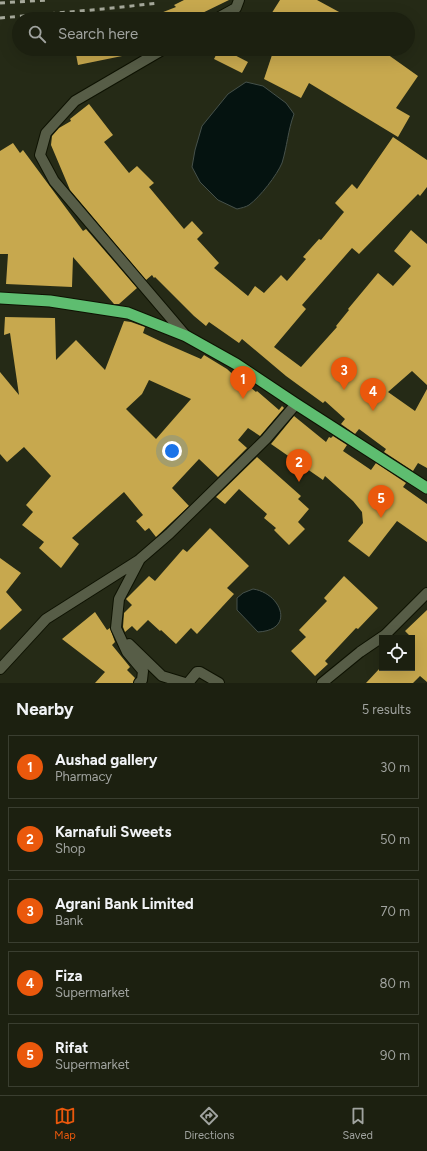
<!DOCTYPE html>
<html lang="en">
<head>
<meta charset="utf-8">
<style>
	body { margin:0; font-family:Figtree,sans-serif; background:#252819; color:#f1f3f6 }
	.controls { position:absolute; right:12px; bottom:12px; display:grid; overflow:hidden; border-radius:0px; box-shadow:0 4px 16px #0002 }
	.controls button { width:36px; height:36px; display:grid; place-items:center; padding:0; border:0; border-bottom:1px solid #3a3e30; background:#1c2010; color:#f1f3f6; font:20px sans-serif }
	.you { position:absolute; left:172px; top:451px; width:14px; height:14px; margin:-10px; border:3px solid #fff; border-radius:50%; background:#1a73e8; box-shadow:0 0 0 6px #1a73e833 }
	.badge { display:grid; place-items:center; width:26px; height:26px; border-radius:50%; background:#ea580c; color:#fff; font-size:13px; font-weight:700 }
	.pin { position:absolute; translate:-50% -33px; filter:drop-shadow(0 1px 2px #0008) }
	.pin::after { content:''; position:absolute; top:21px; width:14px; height:12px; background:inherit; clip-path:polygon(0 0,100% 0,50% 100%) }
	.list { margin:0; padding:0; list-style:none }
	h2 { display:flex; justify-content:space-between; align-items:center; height:52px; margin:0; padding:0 16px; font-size:17px }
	h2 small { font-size:13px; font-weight:400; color:#a0a39f }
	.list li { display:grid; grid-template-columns:26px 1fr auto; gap:12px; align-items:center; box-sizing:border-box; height:64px; margin:0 8px 8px; padding:0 8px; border:1px solid #3a3e30; border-radius:0px }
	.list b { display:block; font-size:15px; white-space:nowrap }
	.list p { margin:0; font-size:13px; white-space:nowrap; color:#a0a39f }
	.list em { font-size:13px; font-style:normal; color:#a0a39f }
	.icon { flex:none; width:22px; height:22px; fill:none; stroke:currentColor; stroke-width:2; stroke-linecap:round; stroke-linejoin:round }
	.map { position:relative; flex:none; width:427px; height:683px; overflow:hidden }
	.search { position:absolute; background:#1c2010; box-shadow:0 4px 16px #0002; left:12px; right:12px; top:12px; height:44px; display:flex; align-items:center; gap:10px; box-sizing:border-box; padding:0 14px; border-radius:22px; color:#a0a39f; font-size:15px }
	.sheet { height:412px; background:#1c2010 }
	nav { display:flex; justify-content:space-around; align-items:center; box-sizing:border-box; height:56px; border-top:1px solid #3a3e30; background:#1c2010; font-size:11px; color:#a0a39f }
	nav a { display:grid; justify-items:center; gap:2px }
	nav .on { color:#ea580c }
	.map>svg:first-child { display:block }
	.water { fill:#051310; stroke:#46514b }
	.building { fill:#c7a84e; fill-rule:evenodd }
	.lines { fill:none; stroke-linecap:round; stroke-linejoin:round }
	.minor-casing { stroke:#0e1202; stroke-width:12 }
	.tertiary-casing { stroke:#0e1202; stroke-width:12 }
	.trunk-casing { stroke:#0e1202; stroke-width:13 }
	.minor { stroke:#575d47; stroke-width:10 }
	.tertiary { stroke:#575d47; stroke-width:10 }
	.trunk { stroke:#5ebd70; stroke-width:11 }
	.rail { stroke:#a6a99b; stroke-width:3; stroke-dasharray:5 5; stroke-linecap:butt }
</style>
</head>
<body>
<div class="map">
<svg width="427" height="683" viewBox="0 0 427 683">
	<rect width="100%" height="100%" fill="#252a16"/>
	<path class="water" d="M246,82l17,4 23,17 8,11c-6,16 -7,33 -12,49 -5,12 -22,34 -33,42 -3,2 -8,3 -12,4l-19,-9 -18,-18 -8,-15 3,-17 7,-24 26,-32z
		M253,589c28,4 43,41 5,43l-21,-22v-12l6,-5z"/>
	<path class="building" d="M184,0h45l-39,19h-42v-1l28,-11 -2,-2z
		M280,0h37l35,19h-84z
		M75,49h52v6l-49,10z
		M219,49h4l25,13 -6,11 -28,-14z
		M274,49h106l38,27 -22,32 14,8 -12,21 -89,-54 -8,15 -37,-19z
		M89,104l24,31 -9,7 25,31 8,-7 17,17 -5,4 35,42 8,-8 11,12 -6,6 22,24 -5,5 34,28 7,-10 9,7 17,-18 6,6 19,-22 -3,-2 16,-18 2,1 23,-28 -9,-9 17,-19 5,5 36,-52 34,23v27l-7,9 -2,-2 -59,60 -7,-6 -50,57 4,4 -32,38 27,20 36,-40 -1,-1 13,-16 -1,-1 30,-36 15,13 18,-20 -17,-15 17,-21 16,14v141l-15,-14 -24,21 27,19 12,-22v79l-9,-5 -5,8 -29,-19 2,-3 -27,-20 -4,5 -14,-10 4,-5 -20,-18 -2,2 -37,-27 -44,-37 -3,4 -30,-21 -3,4 -12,-10 -39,-39 -1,1 -2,-3 -6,5 -76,-90 -19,-45 1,-9 7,-8 12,-7 -1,-2z
		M13,143l7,10 3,-3 60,81 3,-2 51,59 -18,16h-5l-41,-47 -1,30 -66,-3 2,-30h-8v-103z
		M5,317l50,1 1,42 20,-20 29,30 19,-49 7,1 14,5 -2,6 19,9 39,17 3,-4 23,14 14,13 1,-2 14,12 1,-1 22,19 3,-4 2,2 -24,28 -12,-8 -10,12 9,8 -29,29 -19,-18 -27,29 17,18 -33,31 -7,-9 -4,3 -9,-10 7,-6 -19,-23 -52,46 7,6 -18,24 -22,-20 5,-6 -22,-17 11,-13 -7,-7 25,-29 -27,-29 -17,15 -7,-8v-82l19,23 -9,-62 -6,2zM149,380l42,19 -35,40 -30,-30 16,-15z
		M294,416l32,26 3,-5 2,1 2,-2 14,9 -4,6 28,19 5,-7 30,20 -3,4 24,17v38l-30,-21 -28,36 -21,-16 15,-18 -1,-11 -9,-11 -28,-25 -2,4 -52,-36z
		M257,457l44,39 -3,3 11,10 -11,13 7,7 -16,16 -15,-15 2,-2 -12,-10 3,-4 -28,-25 -14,15 -9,-7z
		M210,528l39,38 -22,22 7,6 -37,40 -6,-6 -15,16 -15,-14 -1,1 -12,-11 -11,11 -5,-5 -7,6 -2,-5 1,-14 8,-8 -6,-6 23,-23 6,5 28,-32 4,3z
		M0,558l21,15 -15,19 16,18 -22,20z
		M344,576l34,32 -20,21 -2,-1 -31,33 3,3 -13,12 -24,-25 15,-14 -7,-7 28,-29 -3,-3z
		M427,610v72l-7,-6 -7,7h-47l14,-15h32v-30l-7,-7z
		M95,612l12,18 3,-2 5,14 -3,3 18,22 -3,3 8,8 -2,5h-38l10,-11 -43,-33z"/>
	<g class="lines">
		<g class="minor-casing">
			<path id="minor" d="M129,644l33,32 23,7
				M0,669l46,-50 93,-59
				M139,683l3,-3 1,-9 -16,-19 -11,-24 3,-29 21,-40 29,-25 97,-95 30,-35
				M188,683l9,-11h3l19,11
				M322,683l38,-31 25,-17 42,-42"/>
		</g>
		<g class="tertiary-casing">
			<path id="tertiary" d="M216,19l20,-11 3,-8
				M164,49l-89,52 -29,32 -6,22 14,26 132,155"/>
		</g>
		<g class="trunk-casing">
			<path id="trunk" d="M0,298l50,3 78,12 58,23 50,28 60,40 131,84"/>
		</g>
		<use href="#minor" class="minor"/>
		<use href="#tertiary" class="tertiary"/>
		<use href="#trunk" class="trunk"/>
		<path class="rail" d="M0,3l47,-3
			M0,18l103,-9 56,-6"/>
	</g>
</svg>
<div class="controls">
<button><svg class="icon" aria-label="locate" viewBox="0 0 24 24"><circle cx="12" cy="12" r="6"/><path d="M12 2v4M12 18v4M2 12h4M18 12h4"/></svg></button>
</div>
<div class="you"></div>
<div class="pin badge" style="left:243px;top:399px">1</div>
<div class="pin badge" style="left:299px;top:482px">2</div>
<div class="pin badge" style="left:344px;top:390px">3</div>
<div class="pin badge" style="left:373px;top:411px">4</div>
<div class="pin badge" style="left:381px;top:518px">5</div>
<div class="search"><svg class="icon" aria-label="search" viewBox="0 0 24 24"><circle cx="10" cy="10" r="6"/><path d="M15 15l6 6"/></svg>Search here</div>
</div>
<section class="sheet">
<h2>Nearby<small>5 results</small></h2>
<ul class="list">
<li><span class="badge">1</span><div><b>Aushad gallery</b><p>Pharmacy</p></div><em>30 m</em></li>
<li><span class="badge">2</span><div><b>Karnafuli Sweets</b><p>Shop</p></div><em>50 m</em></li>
<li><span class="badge">3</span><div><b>Agrani Bank Limited</b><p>Bank</p></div><em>70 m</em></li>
<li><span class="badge">4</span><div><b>Fiza</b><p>Supermarket</p></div><em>80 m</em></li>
<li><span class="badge">5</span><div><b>Rifat</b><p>Supermarket</p></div><em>90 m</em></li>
</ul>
</section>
<nav>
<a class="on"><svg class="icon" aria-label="map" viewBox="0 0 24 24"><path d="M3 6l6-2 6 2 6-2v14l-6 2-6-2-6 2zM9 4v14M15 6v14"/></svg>Map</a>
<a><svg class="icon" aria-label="directions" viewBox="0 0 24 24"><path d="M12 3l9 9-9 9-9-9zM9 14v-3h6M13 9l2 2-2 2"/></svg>Directions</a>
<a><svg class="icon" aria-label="saved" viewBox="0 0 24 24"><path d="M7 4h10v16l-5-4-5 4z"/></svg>Saved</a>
</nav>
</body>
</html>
